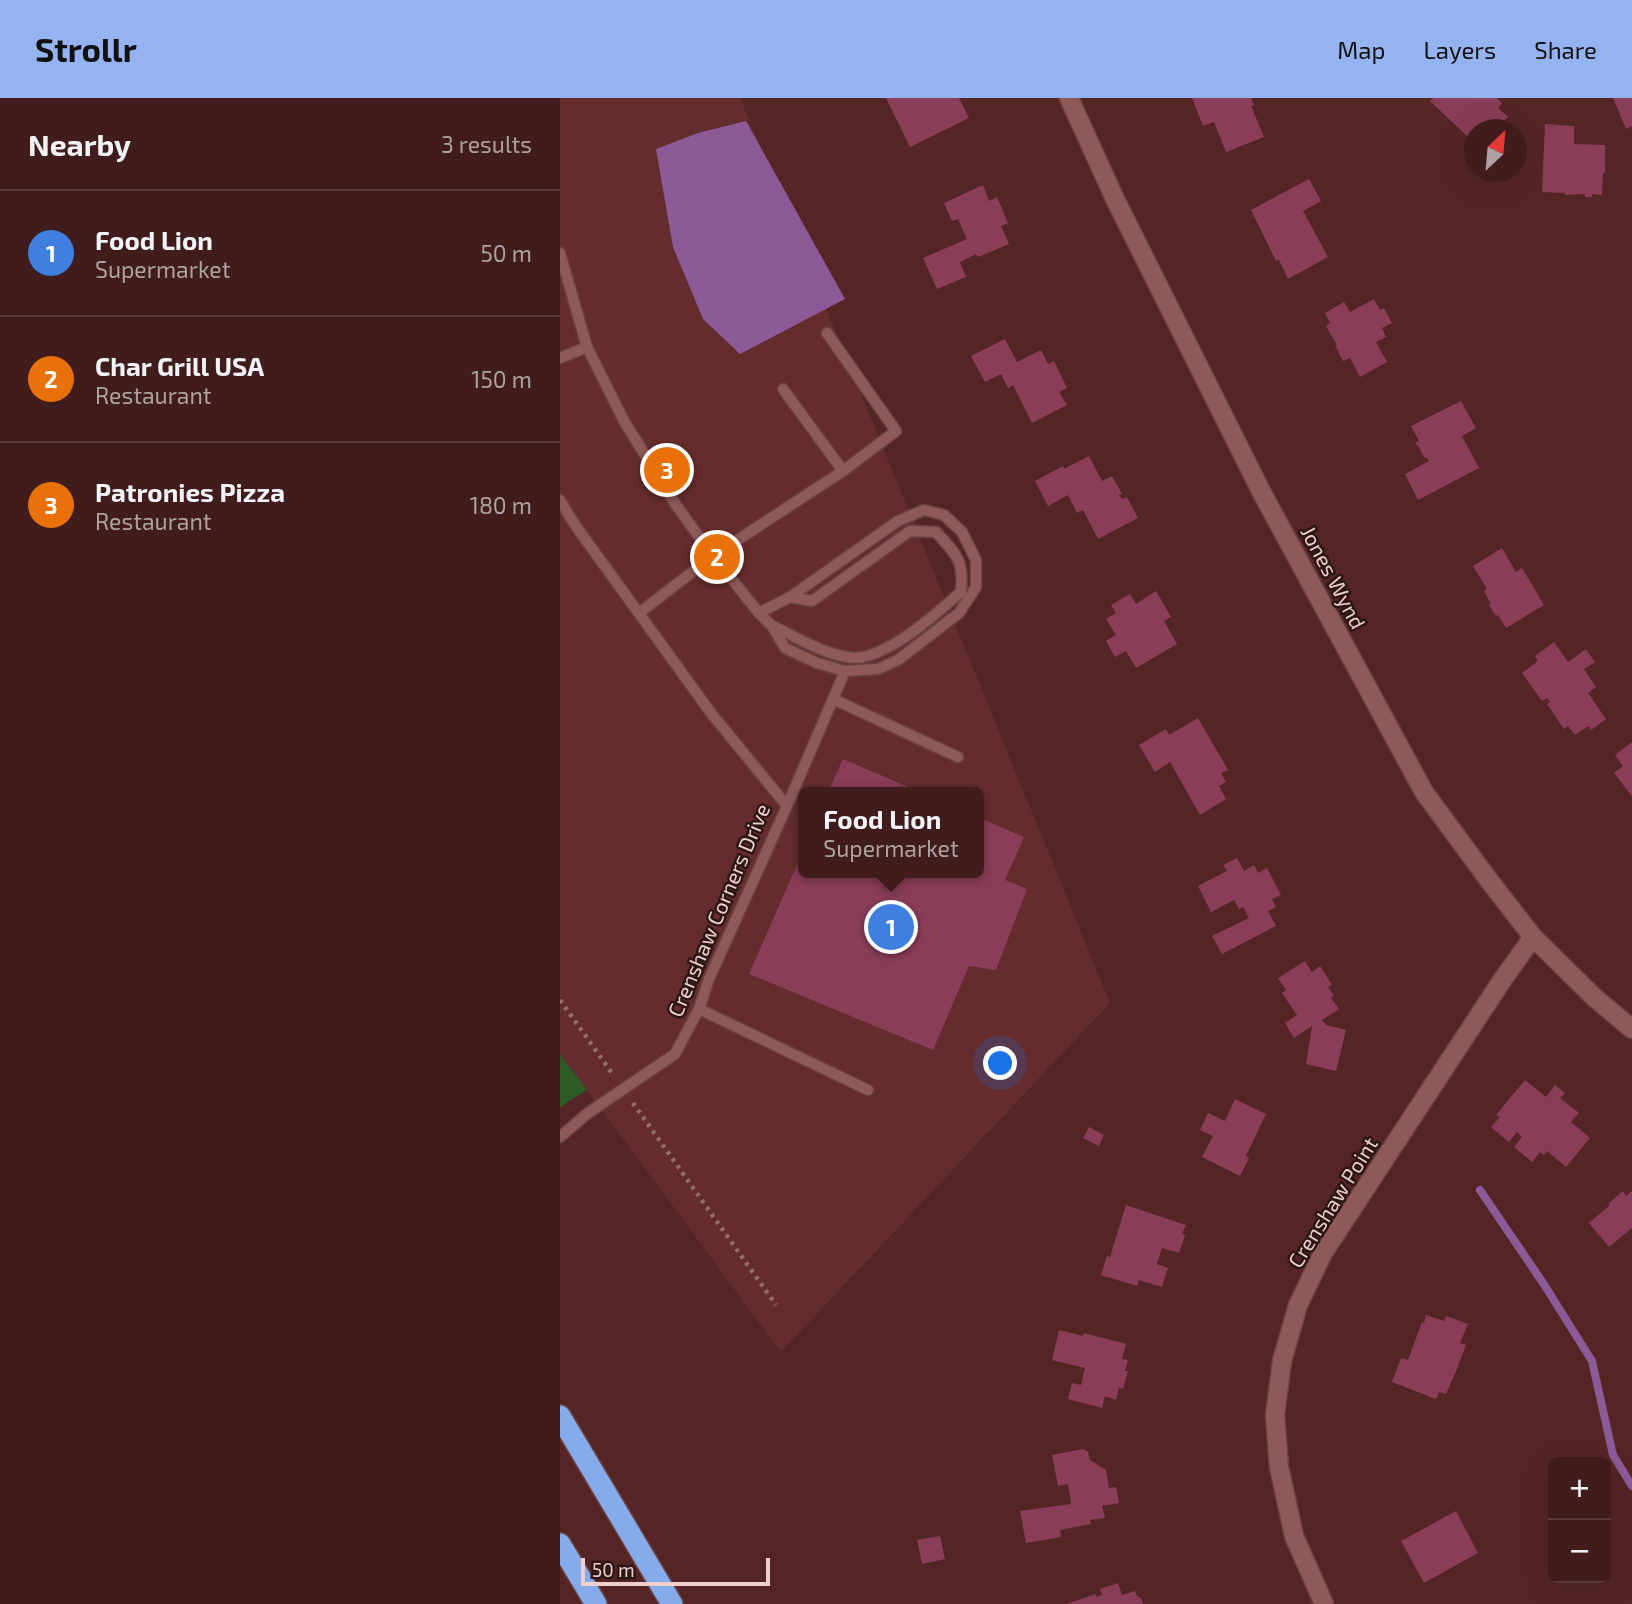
<!DOCTYPE html>
<html lang="en">
<head>
<meta charset="utf-8">
<style>
	body { margin:0; font-family:"Exo 2",sans-serif; background:#472525; color:#f1f3f6 }
	.controls { position:absolute; right:21px; bottom:21px; display:grid; overflow:hidden; border-radius:10px; box-shadow:0 7px 28px #0002 }
	.controls button { width:63px; height:63px; display:grid; place-items:center; padding:0; border:0; border-bottom:2px solid #593a3b; background:#401c1c; color:#f1f3f6; font:35px sans-serif }
	.compass { position:absolute; left:904px; top:21px; width:63px; height:63px; border-radius:50%; background:#401c1c; box-shadow:0 7px 28px #0002; rotate:26deg }
	.scale { position:absolute; left:21px; bottom:18px; width:189px; box-sizing:border-box; padding-left:7px; border:4px solid #eecfcd; border-top:0; font-size:19px; line-height:24px; white-space:nowrap; color:#eecfcd; -webkit-text-stroke:5px #2c1616; paint-order:stroke }
	.you { position:absolute; left:441px; top:966px; width:24px; height:24px; margin:-18px; border:5px solid #fff; border-radius:50%; background:#1a73e8; box-shadow:0 0 0 10px #1a73e833 }
	.badge { display:grid; place-items:center; width:46px; height:46px; border-radius:50%; background:#95b2f1; color:#fff; font-size:23px; font-weight:700 }
	.pin { position:absolute; translate:-50% -50%; border:4px solid #fff; box-shadow:0 2px 7px #0006 }
	.popup { position:absolute; left:238px; top:689px; width:186px; height:91px; box-sizing:border-box; display:grid; place-content:center; border-radius:10px; background:#401c1c; filter:drop-shadow(0 2px 5px #0005); font-size:23px; white-space:nowrap; color:#aea1a3 }
	.popup b { font-size:26px; color:#f1f3f6 }
	.popup::after { content:''; position:absolute; left:50%; top:100%; margin-left:-14px; border:14px solid transparent; border-top-color:#401c1c }
	.list { margin:0; padding:0; list-style:none }
	h2 { display:flex; justify-content:space-between; align-items:center; height:91px; margin:0; padding:0 28px; font-size:30px }
	h2 small { font-size:23px; font-weight:400; color:#aea1a3 }
	.list li { display:grid; grid-template-columns:46px 1fr auto; gap:21px; align-items:center; box-sizing:border-box; height:126px; padding:0 28px; border-top:2px solid #593a3b }
	.list b { display:block; font-size:26px; white-space:nowrap }
	.list p { margin:0; font-size:23px; white-space:nowrap; color:#aea1a3 }
	.list em { font-size:23px; font-style:normal; color:#aea1a3 }
	.map { position:relative; flex:none; width:1072px; height:1506px; overflow:hidden }
	header { display:flex; align-items:center; gap:42px; box-sizing:border-box; height:98px; padding:0 35px; background:#95b2f1; color:#111 }
	header strong { font-size:33px }
	nav { display:flex; gap:38px; margin-inline-start:auto; font-size:24px }
	main { display:flex }
	aside { flex:1; background:#401c1c }
	.map>svg:first-child { display:block }
	.built { fill:#652c2d; fill-rule:evenodd }
	.green { fill:#2d5a25 }
	.water { fill:#8c5a97 }
	.lines { fill:none; stroke-linecap:round; stroke-linejoin:round }
	.stream { stroke:#8c5a97; stroke-width:8 }
	.building { fill:#8a3d58 }
	.lane-casing { stroke:#6b4243; stroke-width:13 }
	.street-casing { stroke:#6b4243; stroke-width:21 }
	.highway-casing { stroke:#6b4243; stroke-width:24 }
	.path { stroke:#956c6c; stroke-width:4.5; stroke-dasharray:3.5 5; stroke-linecap:butt }
	.lane { stroke:#8f5958; stroke-width:10 }
	.street { stroke:#8f5958; stroke-width:18 }
	.highway { stroke:#86abeb; stroke-width:21 }
	.labels { text-anchor:middle; dominant-baseline:central; stroke-width:5; stroke-linejoin:round; paint-order:stroke }
	.street-label { font-size:21px; fill:#eecfcd; stroke:#2c1616 }
</style>
</head>
<body>
<header>
<strong>Strollr</strong>
<nav><a>Map</a><a>Layers</a><a>Share</a></nav>
</header>
<main>
<aside>
<h2>Nearby<small>3 results</small></h2>
<ul class="list">
<li><span class="badge" style="background:#3f7fe0">1</span><div><b>Food Lion</b><p>Supermarket</p></div><em>50 m</em></li>
<li><span class="badge" style="background:#e8710a">2</span><div><b>Char Grill USA</b><p>Restaurant</p></div><em>150 m</em></li>
<li><span class="badge" style="background:#e8710a">3</span><div><b>Patronies Pizza</b><p>Restaurant</p></div><em>180 m</em></li>
</ul>
</aside>
<div class="map">
<svg width="1072" height="1506" viewBox="0 0 1072 1506">
	<rect width="100%" height="100%" fill="#552526"/>
	<path class="built" d="M0,0h180l370,905 -329,349 -221,-298zM244,694h174v81h-174z"/>
	<path class="green" d="M0,956l27,36 -27,17z"/>
	<path class="water" d="M186,23l99,178 -105,55 -37,-35 -30,-72 -17,-98 42,-16z"/>
	<g class="lines">
		<path class="stream" d="M920,1092l65,96 47,75 21,94 19,31"/>
	</g>
	<path class="building" d="M326,0h73l10,20 -59,29z
		M632,0h59l3,7 -3,1 13,31 -38,15 -12,-30 -11,4z
		M873,0h64l5,5 -4,5 10,9 -12,13h-22v10l-4,-5 -2,2 -38,-36z
		M1053,0h19v28l-6,3z
		M985,26l29,2v18l31,1v28h-2l-1,22 -10,-1v3h-7v-3l-20,1v-2l-23,-1z
		M749,81l12,22 -18,10 25,46 -40,22 -9,-19 -3,1 -25,-51z
		M423,87l6,16 8,-4 11,26 -7,3 8,18 -31,13 -2,-3 -16,8 6,15 -29,12 -14,-31 44,-19 -9,-20 -6,2 -8,-18z
		M814,201l6,11 4,-2 8,15 -10,5 4,9 -10,5 11,20 -27,15 -10,-19 -7,3 -8,-16h2l-11,-19 4,-3 -5,-10 19,-11 6,10z
		M445,241l12,23 24,-12 7,14 6,-3 13,27 -8,4 8,13 -35,18 -19,-38 -5,3 -7,-14 -16,8 -14,-26z
		M901,303l15,27 -14,8 17,32 -61,32 -13,-26 24,-13 -3,-4 -2,1 -5,-11 -4,-4 4,-2 -8,-15z
		M529,358l13,25 10,-5 10,18 -3,1 3,4 5,-2 11,21 -40,21 -15,-29 -6,3 -9,-18 -20,11 -13,-25 28,-15 1,3z
		M942,450l14,24 6,-4 22,37 -38,23 -8,-13 -2,1 -7,-11 2,-1 -7,-13 3,-2 -14,-23z
		M596,493l15,26 -7,4 13,23 -41,24 -10,-17 -11,6 -9,-16 10,-6 -10,-16 10,-6 -5,-8 19,-11 6,10z
		M994,544l14,20 18,-13 9,13 -11,7 12,18 -8,6 18,26 -15,11 -3,-4 -13,9 -7,-9 -4,3 -17,-25 3,-2 -3,-4 -5,3 -20,-28 16,-12 -3,-5z
		M638,620l30,52 -7,3 5,9 -7,4 7,13 -26,16 -30,-53 -15,10 -16,-27 27,-16 3,6z
		M1072,644v54l-18,-23 9,-7 -8,-11z
		M283,661l77,33h-92z
		M418,719l46,20 -19,43 22,9 -31,81 -27,-4 -36,84 -184,-76 55,-125v24h174z
		M677,760l7,13 10,-6 4,8 9,-5 14,27 -9,4 4,8 -8,4 8,15 -54,28 -10,-18 37,-18 -6,-11 -4,2 -5,-9 -23,12 -13,-26 29,-15 -4,-6z
		M745,863l7,11 8,-6 12,19 -4,2 6,9 -3,2 8,11 -17,11 4,5 20,5 -10,41 -30,-7 6,-38 -18,12 -9,-15 12,-8 -15,-22 4,-3 -8,-12z
		M965,982l21,17 9,-12 10,8 -5,5 19,15 -8,9 19,16 -24,29 -19,-16 -3,4 -4,-3 -8,10 -18,-15 8,-10 -5,-5 -8,10 -18,-15 9,-10 -4,-2z
		M675,1001l31,15 -20,42 3,2 -9,18 -38,-19 11,-21 -13,-6 8,-17 17,8z
		M529,1029l15,8 -5,11 -16,-8z
		M1063,1093l3,5 6,-5v37l-23,19 -20,-24 21,-18 -2,-1z
		M566,1107l60,20 -4,9 3,1 -6,18 -17,-5 -5,16 11,4 -6,19 -23,-7 -2,6 -36,-11 6,-19 3,1z
		M866,1217l18,6 2,-5 22,8 -8,19 6,2 -9,24 -11,25 -7,-2 -3,7 -44,-17 9,-24 7,2 14,-38 2,1z
		M499,1232l24,6 1,-3 42,11 -4,15 6,1 -3,11h3l-5,18 -4,-1 -3,12 -11,-4 -3,12 -34,-9 4,-16 9,2 4,-17 -33,-8z
		M523,1351l5,3 2,8 16,10 3,18 7,-1 3,16 -17,3 3,12 -15,2 1,4 -31,6 1,7 -35,6 -6,-32 51,-7 -3,-20 -10,2 -6,-31z
		M896,1413l22,42 -54,30 -23,-42z
		M380,1438l5,23 -23,5 -5,-24z
		M558,1485l4,12 13,-4 2,5 4,2 2,6h-76l29,-10v3l6,-2 -2,-6z"/>
	<g class="lines">
		<g class="lane-casing">
			<path id="lane" d="M0,155l27,94 -27,11
				M27,249l37,74 52,84 37,51 130,-85 53,-40 -69,-98
				M223,291l60,82
				M0,402l15,25 136,188 76,93 -78,173 -10,30 -24,45 -87,59 -28,24
				M79,515l74,-57 46,57 13,13 13,22 32,15 28,8 33,-2 20,-9 61,-47 17,-26v-27l-14,-28 -18,-17 -20,-5 -26,11 -108,76 -31,16
				M213,528c19,9 38,21 58,27 9,3 23,6 32,4 35,-8 71,-42 98,-65 3,-32 -4,-37 -25,-60l-26,-1 -98,70 -22,-4
				M273,601l12,-28
				M227,708l46,-107 125,58
				M139,911l169,81"/>
		</g>
		<g class="street-casing">
			<path id="street" d="M509,0l46,101 147,294 162,299 64,87 45,58 62,61 37,31
				M764,1506l-30,-68 -15,-69 -4,-52 7,-54 16,-56 25,-52 180,-274 30,-42"/>
		</g>
		<g class="highway-casing">
			<path id="highway" d="M0,1318l112,188
				M0,1446l36,60"/>
		</g>
		<path class="path" d="M0,902l54,76
			M73,1005l143,202"/>
		<use href="#lane" class="lane"/>
		<use href="#street" class="street"/>
		<use href="#highway" class="highway"/>
	</g>
	<g class="labels">
		<g class="street-label">
			<text transform="translate(774 479) rotate(62)">Jones Wynd</text>
			<text transform="translate(158 812) rotate(-67)">Crenshaw Corners Drive</text>
			<text transform="translate(772 1104) rotate(-58)">Crenshaw Point</text>
		</g>
	</g>
</svg>
<div class="controls">
<button>+</button>
<button>−</button>
</div>
<svg class="compass" viewBox="-18 -18 36 36"><path d="M0-13l5 13h-10z" fill="#e53935"/><path d="M0 13l5-13h-10z" fill="#aea1a3"/></svg>
<div class="scale">50 m</div>
<div class="you"></div>
<div class="pin badge" style="left:331px;top:829px;background:#3f7fe0">1</div>
<div class="popup"><b>Food Lion</b>Supermarket</div>
<div class="pin badge" style="left:157px;top:459px;background:#e8710a">2</div>
<div class="pin badge" style="left:107px;top:372px;background:#e8710a">3</div>
</div>
</main>
</body>
</html>
